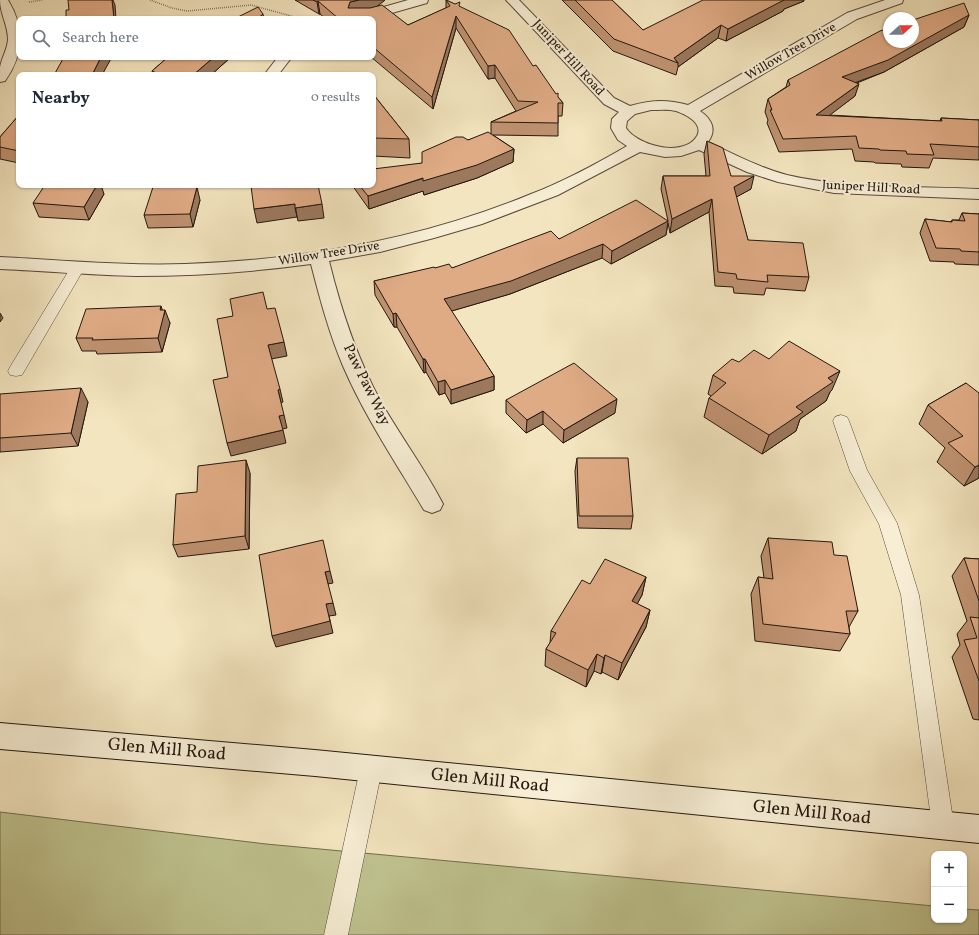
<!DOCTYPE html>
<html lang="en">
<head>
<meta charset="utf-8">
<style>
	body { margin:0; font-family:Vollkorn,serif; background:#f6f6f7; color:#1f2937 }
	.controls { position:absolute; right:12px; bottom:12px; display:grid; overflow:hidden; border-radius:8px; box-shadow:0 1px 3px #0004 }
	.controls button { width:36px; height:36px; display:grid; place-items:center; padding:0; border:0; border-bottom:1px solid #e0e1e3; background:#fff; color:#1f2937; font:20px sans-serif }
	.compass { position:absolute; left:883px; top:12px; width:36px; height:36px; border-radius:50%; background:#fff; box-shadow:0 1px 3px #0004; rotate:69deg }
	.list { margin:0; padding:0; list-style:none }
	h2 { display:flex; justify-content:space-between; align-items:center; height:52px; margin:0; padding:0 16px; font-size:17px }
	h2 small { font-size:13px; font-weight:400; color:#747a83 }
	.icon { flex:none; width:22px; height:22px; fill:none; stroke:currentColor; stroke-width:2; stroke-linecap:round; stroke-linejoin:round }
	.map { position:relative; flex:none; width:979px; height:935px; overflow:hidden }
	.search { position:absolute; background:#fff; box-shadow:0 1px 3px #0004; left:16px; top:16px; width:360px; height:44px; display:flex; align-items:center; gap:10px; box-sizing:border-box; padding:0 14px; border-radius:8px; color:#747a83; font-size:15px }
	.panel { position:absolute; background:#fff; box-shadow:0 1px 3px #0004; left:16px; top:72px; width:360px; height:116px; border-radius:8px }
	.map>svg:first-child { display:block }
	.green { fill:#bfc38f; stroke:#716d4f }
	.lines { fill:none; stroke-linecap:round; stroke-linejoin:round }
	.service-casing { stroke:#574a3b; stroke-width:1 }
	.minor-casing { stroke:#574a3b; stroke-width:2 }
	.secondary-casing { stroke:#23170f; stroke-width:2 }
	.path { stroke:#23170f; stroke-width:1.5; stroke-dasharray:0.5 1.5; stroke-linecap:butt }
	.service { fill:#f7eed5; fill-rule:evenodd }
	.minor { fill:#f7eed5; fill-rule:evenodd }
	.secondary { fill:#f7eed5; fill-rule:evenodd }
	.wall { fill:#c09372; stroke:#23170f }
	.shaded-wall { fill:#9c785d; stroke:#23170f }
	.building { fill:#dfab85; stroke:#23170f }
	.labels { text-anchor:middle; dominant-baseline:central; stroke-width:4; stroke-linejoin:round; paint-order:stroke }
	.far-street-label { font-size:13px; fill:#23170f; stroke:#f7eed5 }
	.street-label { font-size:15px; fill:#23170f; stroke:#f7eed5 }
	.near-street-label { font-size:18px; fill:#23170f; stroke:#f7eed5 }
</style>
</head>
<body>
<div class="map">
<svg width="979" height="935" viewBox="0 0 979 935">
	<rect width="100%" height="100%" fill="#f3e5bf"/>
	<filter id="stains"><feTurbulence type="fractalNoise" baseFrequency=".005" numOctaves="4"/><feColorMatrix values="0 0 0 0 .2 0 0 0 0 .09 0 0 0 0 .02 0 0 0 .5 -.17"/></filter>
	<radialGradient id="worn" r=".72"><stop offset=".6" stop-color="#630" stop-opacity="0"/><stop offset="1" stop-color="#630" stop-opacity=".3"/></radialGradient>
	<path class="green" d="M0,812l266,32 668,62v14h30v-11l15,1v25h-979z"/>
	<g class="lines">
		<g class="service-casing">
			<path id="service" d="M78,263l5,1 2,3 -63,108 -6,1 -6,-1 -2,-4 2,-4 61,-100 2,-3z
				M841,415l6,2 2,4 18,49 30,53 22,72 35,231 -3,8 -8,3 -8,-3 -3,-8 -31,-231 -22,-71 -29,-53 -17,-50 2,-4z
				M371,759l8,3 3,7 -34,166h-24l36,-166 3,-7z"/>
		</g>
		<g class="minor-casing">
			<path id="minor" d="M0,0h8c17,28 16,54 -3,81l-5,1c0,-5 0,-11 0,-15 2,-10 7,-17 8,-27 0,-15 -8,-26 -8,-40z
				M408,0h20l-1,3 -56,16h-21l2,-3z
				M506,0h13l95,98 16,8c21,-6 36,-7 58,-1l159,-92 38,-13h18l-1,3 -45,16 -157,92c12,8 17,19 8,31 26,12 52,26 79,33 60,14 130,11 192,14v10l-145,-6 -56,-11 -31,-10 -48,-22 -18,6 -16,1 -25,-5 -82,43 -76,29 -48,14 -54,14 -51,9c12,49 28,97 52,141 20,35 44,67 62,102l-3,6 -8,3 -8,-3c-28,-47 -59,-93 -81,-144 -14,-33 -23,-67 -32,-102 -58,8 -116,12 -175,12 -45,-1 -91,-5 -136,-7v-12c62,3 123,9 185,7 118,-4 237,-25 346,-70 34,-13 65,-30 96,-48l-9,-6 -7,-12 1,-9 7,-7 -15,-8zM651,110c8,0 17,-1 25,1 9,3 28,12 21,25 -13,22 -59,10 -71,-8l1,-7 8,-7z
				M278,57h14l-14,18h-14z"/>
		</g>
		<g class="secondary-casing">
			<path id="secondary" d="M0,723l315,27 664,65v28l-664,-67 -315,-27z"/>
		</g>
		<path class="path" d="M150,0l22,8 15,3 64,-6 51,14
			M29,2l13,-2"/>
		<use href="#service" class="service"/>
		<use href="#minor" class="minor"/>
		<use href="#secondary" class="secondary"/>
	</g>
	<path class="wall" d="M295,0h90l-8,6 31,19 38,-17v-8l14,7 73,59 25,31 5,6 -1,13h-4v20l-65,-1 21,14 -1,13 -36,16 -53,17 -1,-4 -54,18 -17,-24h21l49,-22 46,-23 23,-6v-12l25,-11 -21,-33 -7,1 -32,-51 -23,81 -62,-52h2v-38h-47l-6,-5h-1z
		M562,0h50l31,30 161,-29 -20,8 -1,2 -57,30 -8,-3 -40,29 -2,8 -63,-24z
		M969,15l-5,12 -80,45 -27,11 -2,13 -26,19 111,6 1,-3 38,2v40l-46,-2 -4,10 -27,-1 -1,-3 -26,-1 -1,-1 -19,-1 -3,-12 -73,3 -12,-29 1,-3 -3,-8 3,-13 18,-12 2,-7z
		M168,57h63l-20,18h-58l-1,-4z
		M373,94l36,45 1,19 -37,-2z
		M19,115v48l-19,-4v-22z
		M707,141l24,35 20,13 -15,8 12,43 61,37 -4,14 -39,-3 -2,7 -30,-2 -1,-6 -18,-1 -6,-74 -39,21 -2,-10 -2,12 -55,29 -9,-6 -92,36 -59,17 43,65v14l-43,14 -6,-11 -6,2 -13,-23 -2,1 -27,-46h-3l-19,-32 -1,-14 61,-13h17l107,-29 109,-18 -7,-32 2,-13h43l-2,-22z
		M104,194l-15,26 -50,-3 -6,-14z
		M200,200l-7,27 -45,1 -4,-13z
		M962,213l17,1v51l-24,-1 -1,-2 -24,-1 -10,-28 5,-14 26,3 1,-2h7z
		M162,310l8,13 -8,29 -65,2 -1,-3h-14l-6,-13z
		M769,359l63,31 -2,2 -4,9 -26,18 -4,12 -34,23 -58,-37 5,-19 2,-2 -3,-2 5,-19z
		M966,383l13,95 -15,8 -27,-24 8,-14 -26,-24 9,-19z
		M0,395l88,7 -10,44 -78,6z
		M506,400l109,13 -52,30 -20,-19 -17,9 -20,-20z
		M577,458l56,58 -2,13 -53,-1 -3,-57z
		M250,473l-1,76 -71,8 -5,-12 24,-53z
		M768,538l66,17 24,56 -9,16 1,7 -10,17 -85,-10 -4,-47 7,-17 6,1 -3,-22z
		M964,558l15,1v161l-6,-1 -21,-62 8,-12 -3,-11 10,-13 -15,-45z
		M646,577l-4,18 -5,9 13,6 -4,17 -28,53 -16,-8 -1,2 -7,-3 -8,16 -41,-21 1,-17 4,-6 1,-12 39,-47z"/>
	<path class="shaded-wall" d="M112,0h1l2,5 1,14h-2z
		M359,0h26l-10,8 -23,7 -4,-7 2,-6z
		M783,0h21v1l-20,8 -1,2 -57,30 2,-12z
		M318,1l2,13h-1l-2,-12z
		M263,14l1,5h-7z
		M969,15l-5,12 -80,45 -46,17 4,-12z
		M456,16v12l-23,81 -1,-12z
		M721,25l-3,13 -40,29v-4l-4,-5z
		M101,57h11l-10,18h-10z
		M214,57h17l-20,18h-18z
		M495,65v13l-7,1v-13z
		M859,84l-4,12 -42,32 3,-13z
		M514,149l-1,13 -36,16 -53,17 -1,-4 -54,18 -1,-13z
		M754,176l-3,13 -20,11 3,-13z
		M97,185h4l3,9 -15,26 -5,-13z
		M197,187l3,13 -7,27 -3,-13z
		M712,199l-3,13 -39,21 2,-14z
		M295,204l2,13 -40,6 -3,-14z
		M322,204l2,14 -26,3 -3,-13z
		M668,221l-2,14 -55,29 1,-13z
		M603,244l-1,14 -92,36 -65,19 -1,-14z
		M161,306l3,9 1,-5 5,13 -8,29 -4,-14 2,-28z
		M0,313l3,5 -3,4z
		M396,313l1,14h-3l-1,-13z
		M284,342l3,14 -16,3 -3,-14z
		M423,359h2l1,13 -2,1z
		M840,371l-8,19 -2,2 -4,9 -26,18 -4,12 -34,23 7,-19 27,-28 32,-29z
		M494,376v14l-43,14v-14z
		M445,380v13l-6,2 -1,-13z
		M81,388l7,14 -10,44 -7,-13z
		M280,389l3,13 -2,1 -3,-13z
		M617,399l-2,14 -52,30 1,-13z
		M543,411v13l-17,9 1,-13z
		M284,415l3,13 -5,1 -3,-13z
		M283,430l3,13 -55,13 -4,-13z
		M246,460l4,13 -1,76 -4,-13z
		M979,465v13l-15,8 11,-19z
		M330,571l3,12 -5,1 -3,-12z
		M646,577l-4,18 -13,24 3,-18z
		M333,603l3,12 -7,1 4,17 -57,14 -4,-11 54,-32z
		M650,610l-4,17 -28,53 4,-17z
		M597,654l-3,17 -8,16 2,-17z
		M605,655l-3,17 -1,2 3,-16z"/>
	<path class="building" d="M68,0h44l2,19h-48v-9h3z
		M313,0h46l-9,2 -2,6h22l12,-3 26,20 42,-19 -4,-6 9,4 5,-2 -1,4 50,24 24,36 3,-1 20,29 2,-1v4l5,6h-5v20l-67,-1 47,-20 -20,-1 -23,-36 -7,1 -32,-50 -24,81 -59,-50v-28h-34l-21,-18 -1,1z
		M575,0h37l31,30 60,-30h81l-56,29 -7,-4 -47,33 4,5 -64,-24z
		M964,3l5,12 -81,45 -46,17 17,7 -43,31 126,6 -1,-3 38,2v27l-49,-3 4,11 -27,-1 -1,-3 -26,-1 -1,-1 -20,-1 -3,-12 -73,3 -13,-29h2l-4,-11 22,-14 -2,-5 92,-49 9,-3v14h24v-22z
		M258,7l5,7 -6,5h-23z
		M64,57h37l-9,18h-38z
		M168,57h46l-21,18h-32l-9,-4z
		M373,94l36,45 -36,-1z
		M19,115v36l-19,-4v-10z
		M488,132l26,17 -37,16 -54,16v-3l-55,18 -9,-11h14v-16l49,-6v-11l34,-15h7l5,3z
		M707,141l16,7 8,28h23l-20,11 14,53 55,3 6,34 -42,-2 1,7 -31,-3 -1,-5 -18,-2 -6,-73 -40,20 -9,-43h47z
		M45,185h52l-13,22 -51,-4z
		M256,185h62l4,19 -27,4v-4l-41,5 -3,-23z
		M153,187h44l-7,27 -46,1z
		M636,200l32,21 -56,30 -9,-7 -92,37 -67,18 50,77 -43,14 -6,-10 -7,2 -13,-23h-2l-27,-46 -3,1 -19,-33 60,-14 1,1 14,-4 3,4 99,-37 8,8z
		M962,213l17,1v38l-18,-1 -1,-2 -24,-1 -11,-29 27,3v-2l13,1z
		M263,292l4,17 8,-1 9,34 -16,3 12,44 -2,1 6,25 -5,1 4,14 -56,13 -14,-63 15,-3 -11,-58 16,-3 -3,-17z
		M161,306l-1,4h5l-7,28 -66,2 1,-2h-17l10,-29z
		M789,341l51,30 -12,7 5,4 -37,25 7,5 -34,23 -60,-37 17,-15 -13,-8 19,-16 7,3 15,-12 15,9z
		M574,363l43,36 -53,31 -21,-19 -16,9 -21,-20z
		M966,383l13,10v72l-4,2 -27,-24 15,-7 -35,-31z
		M81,388l-10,45 -71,5v-44z
		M577,458h51l5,58h-54z
		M246,460l-1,76 -72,9 3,-51 21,-2 1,-26z
		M768,538l64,4 2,13 13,1 11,55h-12l4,23 -87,-10 -5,-47 15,2z
		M323,540l7,31 -5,1 8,31 -7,1 4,17 -58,15 -13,-81z
		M964,558l15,1v42z
		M605,559l41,18 -14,24 18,9 -28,53 -17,-8 -1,3 -7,-4 -9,16 -42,-21 10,-16 -5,-2 31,-51 8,4z
		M970,617l9,1v63l-15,-41 13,-2z"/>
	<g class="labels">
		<g class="far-street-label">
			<text transform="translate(791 52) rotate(-30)">Willow Tree Drive</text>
			<text transform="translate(568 58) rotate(47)">Juniper Hill Road</text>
			<text transform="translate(871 188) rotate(3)">Juniper Hill Road</text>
			<text transform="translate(329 254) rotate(-9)">Willow Tree Drive</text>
		</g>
		<g class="street-label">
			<text transform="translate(366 385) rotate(64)">Paw Paw Way</text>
		</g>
		<g class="near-street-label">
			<text transform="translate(167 750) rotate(5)">Glen Mill Road</text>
			<text transform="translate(490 781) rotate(6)">Glen Mill Road</text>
			<text transform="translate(812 813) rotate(6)">Glen Mill Road</text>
		</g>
	</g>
	<rect width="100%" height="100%" filter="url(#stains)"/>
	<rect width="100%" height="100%" fill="url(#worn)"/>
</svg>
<div class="controls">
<button>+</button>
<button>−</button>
</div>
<svg class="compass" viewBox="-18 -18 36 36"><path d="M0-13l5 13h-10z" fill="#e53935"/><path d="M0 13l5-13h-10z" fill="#747a83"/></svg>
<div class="search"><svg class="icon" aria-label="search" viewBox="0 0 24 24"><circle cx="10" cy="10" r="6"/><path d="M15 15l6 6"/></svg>Search here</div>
<section class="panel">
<h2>Nearby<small>0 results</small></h2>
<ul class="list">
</ul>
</section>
</div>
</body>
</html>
